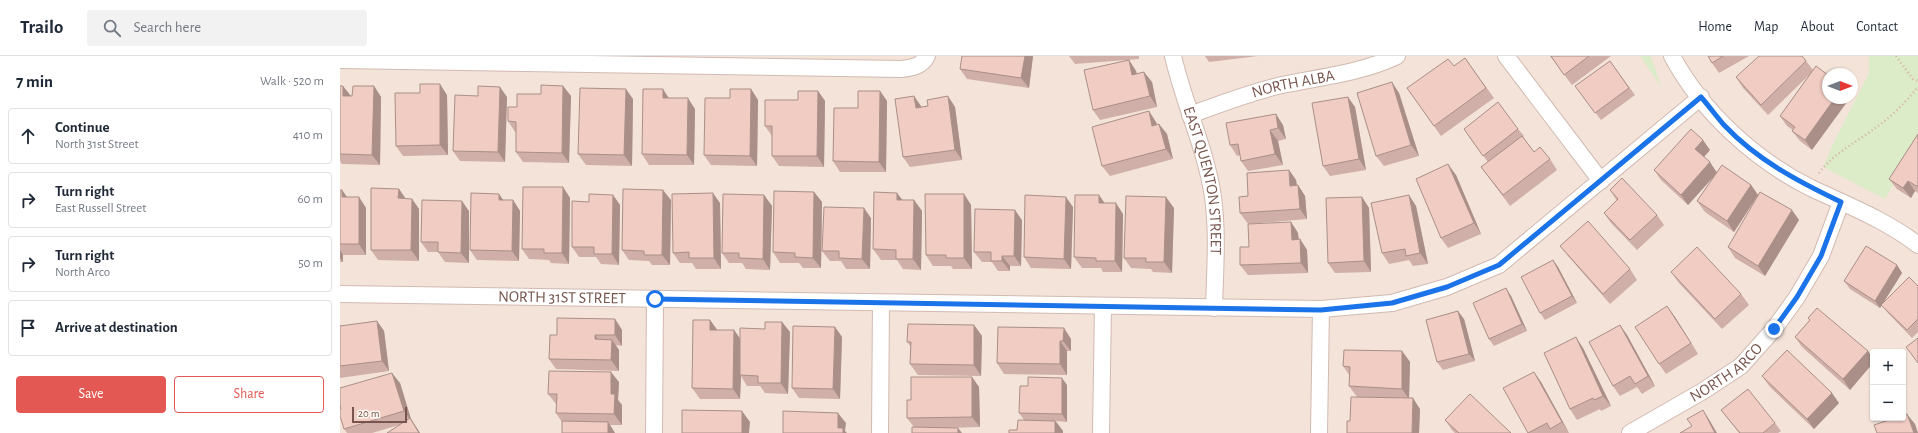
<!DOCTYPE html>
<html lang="en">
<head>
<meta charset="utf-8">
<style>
	body { margin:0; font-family:"Alegreya Sans",sans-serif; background:#f2f2f3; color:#1f2937 }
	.controls { position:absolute; right:12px; bottom:12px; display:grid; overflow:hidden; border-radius:4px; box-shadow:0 1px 3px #0004 }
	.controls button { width:36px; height:36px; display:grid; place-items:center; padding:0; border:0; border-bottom:1px solid #e0e1e3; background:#fff; color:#1f2937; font:20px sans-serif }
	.compass { position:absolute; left:1482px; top:12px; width:36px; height:36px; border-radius:50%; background:#fff; box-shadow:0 1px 3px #0004; rotate:90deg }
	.scale { position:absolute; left:12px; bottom:10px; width:55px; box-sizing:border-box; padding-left:4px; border:2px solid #77544d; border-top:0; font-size:11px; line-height:14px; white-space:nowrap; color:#77544d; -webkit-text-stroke:3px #fff7f1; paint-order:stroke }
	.stop { position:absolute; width:12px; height:12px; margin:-9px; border:3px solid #1a73e8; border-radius:50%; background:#fff }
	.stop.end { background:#1a73e8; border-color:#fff; box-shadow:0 1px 4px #0008 }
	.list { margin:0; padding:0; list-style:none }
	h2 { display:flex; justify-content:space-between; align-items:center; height:52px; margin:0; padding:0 16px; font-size:17px }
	h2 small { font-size:13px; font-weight:400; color:#747a83 }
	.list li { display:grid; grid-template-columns:26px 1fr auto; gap:12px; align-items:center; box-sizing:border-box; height:56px; margin:0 8px 8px; padding:0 8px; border:1px solid #e0e1e3; border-radius:4px }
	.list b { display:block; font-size:15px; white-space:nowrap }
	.list p { margin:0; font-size:13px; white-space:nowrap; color:#747a83 }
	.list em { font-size:13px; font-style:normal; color:#747a83 }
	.actions { display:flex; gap:8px; padding:12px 16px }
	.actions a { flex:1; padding:9px 0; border:1px solid #e35852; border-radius:4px; text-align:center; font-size:14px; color:#e35852 }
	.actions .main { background:#e35852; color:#fff }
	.icon { flex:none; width:22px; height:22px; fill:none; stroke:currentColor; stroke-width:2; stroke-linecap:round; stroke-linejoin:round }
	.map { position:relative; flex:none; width:1578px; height:377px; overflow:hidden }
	header { display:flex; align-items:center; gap:24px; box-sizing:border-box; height:56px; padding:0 20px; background:#fff; border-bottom:1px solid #e0e1e3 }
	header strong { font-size:19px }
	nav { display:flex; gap:22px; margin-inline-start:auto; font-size:14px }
	.search { width:280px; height:36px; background:#f2f2f3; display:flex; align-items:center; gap:10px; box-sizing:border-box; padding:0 14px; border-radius:4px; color:#747a83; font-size:15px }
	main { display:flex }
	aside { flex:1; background:#fff }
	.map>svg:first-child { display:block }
	.residential { fill:#f4e3d8; fill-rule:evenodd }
	.green { fill:#dcebc8 }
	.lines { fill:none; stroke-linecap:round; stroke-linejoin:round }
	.street-casing { stroke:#d1bab2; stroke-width:18 }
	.path { stroke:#d7afa4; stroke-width:2.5; stroke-dasharray:1 3; stroke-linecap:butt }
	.street { stroke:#fff; stroke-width:16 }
	.wall { fill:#cfafa7 }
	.shaded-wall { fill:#a98f88 }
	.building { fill:#f1ccc2; stroke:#a98f88 }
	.route { stroke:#1a73e8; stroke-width:5 }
	.labels { text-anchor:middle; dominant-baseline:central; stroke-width:3; stroke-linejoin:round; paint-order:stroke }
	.street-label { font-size:16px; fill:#77544d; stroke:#fff7f1 }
</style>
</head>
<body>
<header>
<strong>Trailo</strong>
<div class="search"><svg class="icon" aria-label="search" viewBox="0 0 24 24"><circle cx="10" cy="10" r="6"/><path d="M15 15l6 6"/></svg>Search here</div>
<nav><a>Home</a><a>Map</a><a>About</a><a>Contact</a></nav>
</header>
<main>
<aside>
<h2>7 min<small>Walk · 520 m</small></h2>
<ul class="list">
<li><svg class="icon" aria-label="ahead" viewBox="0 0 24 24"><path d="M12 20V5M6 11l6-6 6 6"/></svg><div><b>Continue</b><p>North 31st Street</p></div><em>410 m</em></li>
<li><svg class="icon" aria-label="right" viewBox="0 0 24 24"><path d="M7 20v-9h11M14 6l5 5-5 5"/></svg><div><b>Turn right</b><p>East Russell Street</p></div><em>60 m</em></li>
<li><svg class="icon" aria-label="right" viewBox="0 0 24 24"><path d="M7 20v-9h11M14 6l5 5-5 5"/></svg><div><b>Turn right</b><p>North Arco</p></div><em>50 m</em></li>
<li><svg class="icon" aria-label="arrive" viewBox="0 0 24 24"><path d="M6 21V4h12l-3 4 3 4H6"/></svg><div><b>Arrive at destination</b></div></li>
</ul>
<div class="actions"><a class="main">Save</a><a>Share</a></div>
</aside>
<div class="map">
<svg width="1578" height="377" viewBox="0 0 1578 377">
	<rect width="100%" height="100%" fill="#fcf2ea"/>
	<path class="residential" d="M0,0h1578v377h-1578zM1488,18h24v24h-24zM1533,296h30v66h-30z"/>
	<path class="green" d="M1300,0h11l10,31z
		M1529,0h49v83l-33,60 -62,-32 9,-21 37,-73z"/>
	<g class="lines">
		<g class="street-casing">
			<g id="street">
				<path id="s1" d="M833,0c11,48 33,93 40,141 5,37 2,74 1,111"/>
				<path d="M1166,0l95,125"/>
				<path d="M1332,0c30,56 83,104 139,132 36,17 75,32 107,57"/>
				<path d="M0,4l561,9c11,-1 21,-3 26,-13"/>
				<path id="s2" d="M850,59c30,-11 61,-23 92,-30 39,-8 79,-12 115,-29"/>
				<path id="s3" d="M0,238l981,15 71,-6 55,-16 52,-22 202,-168"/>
				<path d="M314,377l1,-134"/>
				<path d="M540,377l1,-130"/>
				<path d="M761,377l2,-127"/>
				<path d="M979,377l2,-124"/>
				<path id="s4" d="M1290,377l73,-42 38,-25 33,-37 23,-32 24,-41 20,-54"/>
			</g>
		</g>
		<path class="path" d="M1556,0l17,23 5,2
			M1479,117c14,-19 36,-30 55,-44 16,-11 32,-27 44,-42"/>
		<use href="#street" class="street"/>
	</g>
	<path class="wall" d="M622,0h71l-4,32 -62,-9 -7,-10z
		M729,0h70v3l-64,5z
		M865,0h53l-49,6z
		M1210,0h61l-39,29z
		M1368,0h41l-30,17 -7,-10z
		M1125,2l29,40 -53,38 -34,-48 47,-22z
		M789,4l7,11 1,3 15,8 5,25 -57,13 -7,-10z
		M1270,5l25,34 -34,25 -26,-34z
		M1466,5l7,9 -1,80 -12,-9 -8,-10 1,-1 -6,-4 -7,-10 29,-41 -41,40 -25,-27 -7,-11z
		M0,30l10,10h2l22,-10 7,11 -1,68 -38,-1 -2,-3z
		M223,30l8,10 -2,67 -46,-1 -7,-10v-20h-1l-7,-11 9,-14 24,-13z
		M411,33l7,11 -1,66 -46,-1 -7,-10 26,-57z
		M478,35l7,10 -1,66 -45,-1 -7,-10v-20l-7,-10 33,-26z
		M540,35l7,10 -1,71h-46l-7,-11 25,-53z
		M80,37l27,2 1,60 -45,1 -7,-10z
		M1059,37l20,63 -35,10 -8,-10z
		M574,40l7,11h34l7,53 -52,7 -7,-10z
		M167,41l-2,65 -45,-1 -7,-10z
		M329,42l26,11 -1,56h-45l-7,-11z
		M293,43l-1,67 -46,-1 -8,-11z
		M1015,51l11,63 -36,6 -7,-10z
		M816,66l1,2 10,10 6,25 -63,17 -8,-10z
		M943,69l3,14 -8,2 5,24 -35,6 -7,-10 -1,-6 -3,1 -7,-11z
		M1178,73l6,7 -1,1 11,15 16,7 7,11 -47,36 -29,-39 7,-5 -19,-25z
		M1578,78v59l-3,-2 -4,7 -14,-9 -8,-10z
		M1370,94l-6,7 13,15 34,13 7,10 -24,37 -29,-20 -8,-11 19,-27 -28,31 -27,-25 -7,-10z
		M949,114l7,10 1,5h1l7,11 2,23 -59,5 -8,-11 8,-17z
		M1116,119l25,59 -33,14 -7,-10z
		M223,131l7,11 -1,66 -18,-1 -2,-3 -20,-1 -7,-10z
		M59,133l6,10h7l7,10v52l-41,-1 -7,-10z
		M0,134h2l5,7h12l7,11v47h-23v7h-3z
		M1270,134l47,25 7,10 -27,25 -26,-27 -7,-10 13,-12z
		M474,136l8,10 -1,66h-18l-4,-5h-19l-7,-11z
		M624,138l7,11 1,64h-19l-2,-3h-18l-7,-11z
		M273,139l7,10 -1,60 -18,-1 -5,-7h-17l-7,-10 17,-45z
		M424,139l8,11 -2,64 -24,-1 -4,-6h-13l-7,-10z
		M759,139l5,8 19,11 -1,58h-19l-2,-4h-19l-8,-11z
		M1022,141l7,11 2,64 -36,1 -7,-10z
		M164,144h9l7,11 -1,50 -42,-1 -7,-10z
		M331,144l-1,65h-18l-3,-4 -20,-1 -7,-10z
		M563,144h11l8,11 -1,59 -18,-1 -6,-9h-16l-8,-11z
		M380,147l1,66h-25l-4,-6h-12l-7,-10z
		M1076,150l12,58 -15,2 -4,-6 -20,4 -7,-11z
		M733,151l-2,62 -40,-1 -7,-11z
		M834,152l-2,65 -19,-1 -2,-3 -20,-1 -7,-10z
		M129,155v52l-24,-1 -7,-10h-10l-7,-10z
		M531,162l-1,51h-24l-5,-8h-11l-8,-10z
		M682,164l-1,46h-11v5h-12l-6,-9h-10l-8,-10z
		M1459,164l-34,56 -30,-18 -7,-11z
		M951,166l7,11 1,6h1l7,11 1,23 -60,2 -8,-10 9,-18z
		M1220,190l70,23 7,11 -27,24 -42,-48z
		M1213,204l5,7 19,36 -32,17 -5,-7z
		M1557,209l5,8 -19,30 35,-17v46l-6,6 -25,-26 -5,-7 -2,3 -30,-19 -6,-8z
		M1331,216l70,22 8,11 -27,24 -43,-46z
		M1171,240l16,35 -33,15 -5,-7z
		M1335,261l23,37 -32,20 -7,-10z
		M1468,262l60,33 5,8v4l-23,27 -48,-43 -7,-10 15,-17z
		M275,263l7,11v16l-6,-1 3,5v21l-63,-2 -7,-10 8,-24z
		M1124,263l11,42 -32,9 -6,-8z
		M370,264l7,10h17l6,9 42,-17 8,10 -2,62 -23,-1 -5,-7h-13l-6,-10 -1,23h-40l-8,-11z
		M37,265l7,10 5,40 -49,7v-52z
		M634,269l8,11 -1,40 -63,-1 -8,-11 1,-17 -4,-5z
		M1280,269l7,10 28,51 -13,8 -5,-7 -17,9 -7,-10z
		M495,271l7,10 -2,62 -41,-1 -7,-10z
		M658,271l73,12v12h-4v24l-63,-1 -7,-11z
		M1243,292l28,58 -10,5 -1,-2 -23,11 -7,-11z
		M1062,295l8,11 -1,36 11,11 -1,24h-72l3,-12 25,-23 -18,-1 -8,-11 1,-10 -7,-10z
		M1422,320l77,27 -25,26 -44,-42z
		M632,321l7,10 1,40 -34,1 -32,-1 -7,-9 4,-18z
		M279,326l-1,18 4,5v20h-12l5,8h-53v-11l-6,-9v-9l-8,-10z
		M1201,326l28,51h-41z
		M60,327l11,36 9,14h-33l12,-8 -27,8h-25l-3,-4z
		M727,329v37l-11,-1 7,10 -46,-1 7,-10 -5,-7 9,-27z
		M1381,354l54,13 6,8 -3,2h-39z
		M1105,364l66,13h-56l-3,-3z"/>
	<path class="shaded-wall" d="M685,0h8l-4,32 -8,-10z
		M789,4l7,11 3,14 -7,-10z
		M804,16l8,10 5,25 -7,-11z
		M1052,26l7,11 20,63 -8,-11z
		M100,28l7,11 1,60 -8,-10z
		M3,30l8,10h-8z
		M34,30l7,11 -1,68 -8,-10z
		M223,30l8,10 -2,67 -7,-10z
		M160,31l7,10 -2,65 -7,-10z
		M286,33l7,10 -1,67 -8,-11z
		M323,33l7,11 -7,-2z
		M411,33l7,11 -1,66 -7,-10z
		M478,35l7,10 -1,66 -7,-11z
		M540,35l7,10 -1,71 -7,-10z
		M574,40l7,10 2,12 -7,-10z
		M608,40l7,11 7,53 -7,-10z
		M1008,41l7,10 11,63 -7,-11z
		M348,42l7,11 -1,56 -7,-10z
		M1495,42h15l-38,52 -7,-10z
		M809,55l7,11 4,14 -8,-10z
		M936,58l7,11 3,14 -8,-11z
		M819,68l8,10 6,25 -7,-10z
		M930,74l8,11 5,24 -8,-11z
		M1363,84l7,10 -8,9 -7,-10z
		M1370,106l7,11 -29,32 -7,-10z
		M1108,108l8,11 25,59 -7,-11z
		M949,114l7,10 2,16 -8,-10z
		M1568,125l7,10 -4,7 -8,-10z
		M958,129l7,11 2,23 -7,-10z
		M1411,129l7,10 -24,37 -7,-11z
		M223,131l7,11 -1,66 -7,-11z
		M59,133l7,10 -8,-1z
		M2,134l7,10 -7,-3z
		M323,134l8,10 -1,65 -8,-10z
		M474,136l8,10 -1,66 -8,-10z
		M373,137l7,10 1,66 -7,-11z
		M557,137l8,10 -8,-3z
		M159,138l7,10 -7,-4z
		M624,138l7,11 1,64 -8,-11z
		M273,139l7,10 -1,60 -7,-11z
		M424,139l8,11 -2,64 -7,-11z
		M759,139l7,10 -7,-2z
		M1069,139l7,11 12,58 -8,-11z
		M19,141l7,11v47l-7,-11z
		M726,141l7,10 -2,62 -7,-10z
		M826,141l8,11 -2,65 -8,-11z
		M1022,141l7,11 2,64 -7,-11z
		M72,143l7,10v52l-8,-11z
		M173,144l7,11 -1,50 -7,-10z
		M574,144l8,11 -1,59 -8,-11z
		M122,145l7,10v52l-8,-10z
		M776,147l7,11 -1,58 -7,-11z
		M524,152l7,10 -1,51 -8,-10z
		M675,154l7,10 -1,46 -7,-10z
		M1452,154l7,10 -34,56 -7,-10z
		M951,166l7,11 1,17 -7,-10z
		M960,183l7,11 1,23 -7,-10z
		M0,194l3,5v7l-3,-4z
		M662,200l8,10v5l-8,-10z
		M1213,204l5,7 19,36 -5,-7z
		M1557,209l5,8 -22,35 -5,-7z
		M1166,232l5,8 16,35 -5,-7z
		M1327,250l8,11 23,37 -7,-11z
		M1118,255l6,8 11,42 -6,-7z
		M275,263l7,11v16l-7,-11z
		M370,264l8,11 -8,-1z
		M37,265l7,10 5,40 -7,-10z
		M442,266l8,10 -2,62 -7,-11z
		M634,269l8,11 -1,40 -7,-11z
		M1280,269l7,10 28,51 -7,-10z
		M495,271l7,10 -2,62 -7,-10z
		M724,272l7,11v12l-8,-10z
		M394,274l7,10 -1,35 1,1 -1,23 -7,-10z
		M255,279l7,10 -7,-6z
		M1236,281l7,11 28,58 -8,-10z
		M272,284l7,10v21l-8,-11z
		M720,285l7,10v24l-7,-11z
		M1062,295l8,11 -1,37 -7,-10z
		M1528,295l5,8v4l-23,27 -7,-11z
		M271,316l8,10 -1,18 4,5v20l-8,-11 -3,-20z
		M1194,316l7,10 28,51 -7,-11z
		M52,317l8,10 11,36 9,14h-1l-15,-22z
		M632,321l7,10 1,40 -8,-10z
		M722,322l5,7v37l-5,-8z
		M1492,337l7,10 -25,26 -7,-10z
		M1073,342l7,11 -1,24h-7z
		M1363,354l7,11 7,12h-2z
		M402,355l8,11 -1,11h-7z
		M498,357l8,10 -1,8 2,2h-5l-4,-5z
		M1567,358l8,10 3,9h-4z
		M715,365l8,10v2h-8z
		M268,366l7,11h-7z
		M618,372l4,5h-4z"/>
	<path class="building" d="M622,0h63l-4,22 -61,-9z
		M1211,0h38l-25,19z
		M1368,0h15l-11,7z
		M1419,0h43l4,5 -45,44 -25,-28z
		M1125,2l21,30 -52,38 -27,-38 41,-29 6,7z
		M789,4l3,15 12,-3 6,24 -57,14 -9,-40z
		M1270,5l19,27 -34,25 -20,-27z
		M1476,10l12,9v23h7l-30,42 -13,-9 3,-4 -15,-11z
		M1052,26l19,63 -35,11 -19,-63z
		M80,28h20v61l-44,1 -1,-53h25z
		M201,29l22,1 -1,67 -46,-1v-30l-8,-1v-14h9v-13h24z
		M0,30h3v10h9l1,-10h21l-2,69 -32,-1z
		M138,30l22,1 -2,65 -45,-1 2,-56 23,1z
		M240,32l46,1 -2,66 -46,-1z
		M303,33h20v9h25l-1,57 -45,-1z
		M390,33h21l-1,67 -46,-1 1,-57h25z
		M458,35h20l-1,65h-45v-30h-7v-26h33z
		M518,35h22l-1,71 -46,-1 1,-53h24z
		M574,40l2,12 12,-2 -1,-6 21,-4 7,54 -52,7 -8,-58z
		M1008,41l11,62 -36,7 -11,-63z
		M1158,46l20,27 -35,27 -19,-27z
		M809,55l3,15 7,-2 7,25 -64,17 -10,-39z
		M936,58l2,14 -8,2 5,24 -34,7 -3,-17 -8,1 -4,-22z
		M1351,73l12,11 -8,9 15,13 -29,33 -27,-25z
		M1578,78v53l-10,-6 -5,7 -14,-9z
		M1182,80l12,16 6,-5 10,12 -47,36 -22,-28z
		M1108,108l26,59 -33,15 -25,-59z
		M1382,109l29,20 -24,36 -30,-20z
		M949,114l1,16 8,-1 2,24 -60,4 -1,-16 9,-1 -1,-23z
		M1282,122l35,37 -27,25 -26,-27 14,-14 -8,-9z
		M183,131h40l-1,66h-18v-4h-22z
		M31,132l28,1 -1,9 14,1 -1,51h-40z
		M283,133l40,1 -1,65h-18v-4l-22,-1z
		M0,134h2v7h17v47h-19z
		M434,135l40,1 -1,66 -18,-1v-4l-22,-1z
		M534,136l23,1v7h17l-1,59h-17v-9l-23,-1z
		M1420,136l32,18 -34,56 -30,-19z
		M131,137l28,1v6h14l-1,51 -42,-1z
		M373,137l1,65h-25v-6l-16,1 -1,-59z
		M249,138l24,1 -1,59h-18v-7h-22v-46l17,1z
		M383,138l41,1 -1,64 -24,-1v-5h-17z
		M585,138h39v64h-18v-3h-20z
		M685,139l41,2 -2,62 -40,-2z
		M735,139h24v8h17l-1,58h-19v-3l-22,-1z
		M1069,139l11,58 -14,3 -1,-7 -23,4 -11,-50z
		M786,140l40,1 -2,65h-18v-4h-22z
		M1022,141l2,64 -36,2 -2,-65z
		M82,144l40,1 -1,52 -23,-1v-10h-17z
		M484,151l40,1 -2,51 -23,-1v-7h-17z
		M635,153l40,1 -1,46h-12v5h-11v-9h-17z
		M1248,165l42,48 -27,25 -43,-48z
		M951,166l1,18 8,-1 1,24 -61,2v-18h9l-1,-23z
		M1526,190l31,19 -22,36 -31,-20z
		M1357,191l44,47 -26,25 -44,-47z
		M1213,204l19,36 -32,17 -19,-36z
		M1569,221l9,9v33l-11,11 -26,-25z
		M1166,232l16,36 -33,15 -16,-36z
		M1327,250l24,37 -32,21 -24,-37z
		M1477,252l51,43 -25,28 -48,-42 15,-17 -2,-2z
		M1118,255l11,43 -32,8 -11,-42z
		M217,262l58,1v16h-20v4l17,1 -1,20 -62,-1 1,-24h7z
		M353,264h17v10h24l-1,59 -41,-1z
		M37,265l5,40 -42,5v-40z
		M425,266h17l-1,61h-23v-7l-18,-1v-47l25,1z
		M568,268l66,1v40l-64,-1 1,-22h-4z
		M1280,269l28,51 -13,8 -5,-8 -17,10 -24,-44z
		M453,270l42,1 -2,62 -41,-1z
		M658,271l66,1 -1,13h-3v23l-63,-1z
		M1236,281l27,59 -9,4 -1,-2 -23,11 -26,-56z
		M1578,282v25l-12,-16z
		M1004,294l58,1v38l-53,-3 1,-19 -7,-1z
		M1447,294l45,43 -25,26 -45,-43z
		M209,315l62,1v22h4l-1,20 -58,-1 1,-19h-9z
		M1194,316l28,50 -12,7 -3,-6 -19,10 -25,-45z
		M52,317l12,38 -60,18 -4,-13v-7h1l-1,-5v-16z
		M571,321h61v40l-65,1v-18h4z
		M688,321l34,1v36l-43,-1 1,-27h8z
		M1408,333l27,34 -12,10h-23l-19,-23z
		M1130,338l41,39h-52l-14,-13z
		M1011,341l62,1 -1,35h-65v-12h3z
		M342,354l60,1v22h-60z
		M1363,354l12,23h-35l12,-7 -5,-7z
		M443,355l55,2v15h5v5h-60z
		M1567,358l7,19h-37l-3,-8 21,-7h8v-3z
		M70,362l9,15h-32z
		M678,364l37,1v12h-46v-3h8z
		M222,365l46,1v11h-46z
		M572,371l46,1v5h-46z"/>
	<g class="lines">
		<path class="route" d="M315,243l666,11 71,-7 55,-16 52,-22 202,-168c8,9 15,19 23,28 33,35 75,57 117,77l-20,54 -24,41 -23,32"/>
	</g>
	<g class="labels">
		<g class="street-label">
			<text stroke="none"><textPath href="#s2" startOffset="108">NORTH ALBA</textPath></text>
			<text stroke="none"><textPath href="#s1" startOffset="129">EAST QUENTON STREET</textPath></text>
			<text stroke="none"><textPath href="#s3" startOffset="222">NORTH 31ST STREET</textPath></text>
			<text stroke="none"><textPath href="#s4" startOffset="114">NORTH ARCO</textPath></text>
		</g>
	</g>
</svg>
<div class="controls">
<button>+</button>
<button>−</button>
</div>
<svg class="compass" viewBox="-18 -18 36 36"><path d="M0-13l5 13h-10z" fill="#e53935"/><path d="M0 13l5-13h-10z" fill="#747a83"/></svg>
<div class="scale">20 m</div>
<div class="stop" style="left:315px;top:243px"></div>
<div class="stop end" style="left:1434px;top:273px"></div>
</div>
</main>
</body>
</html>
